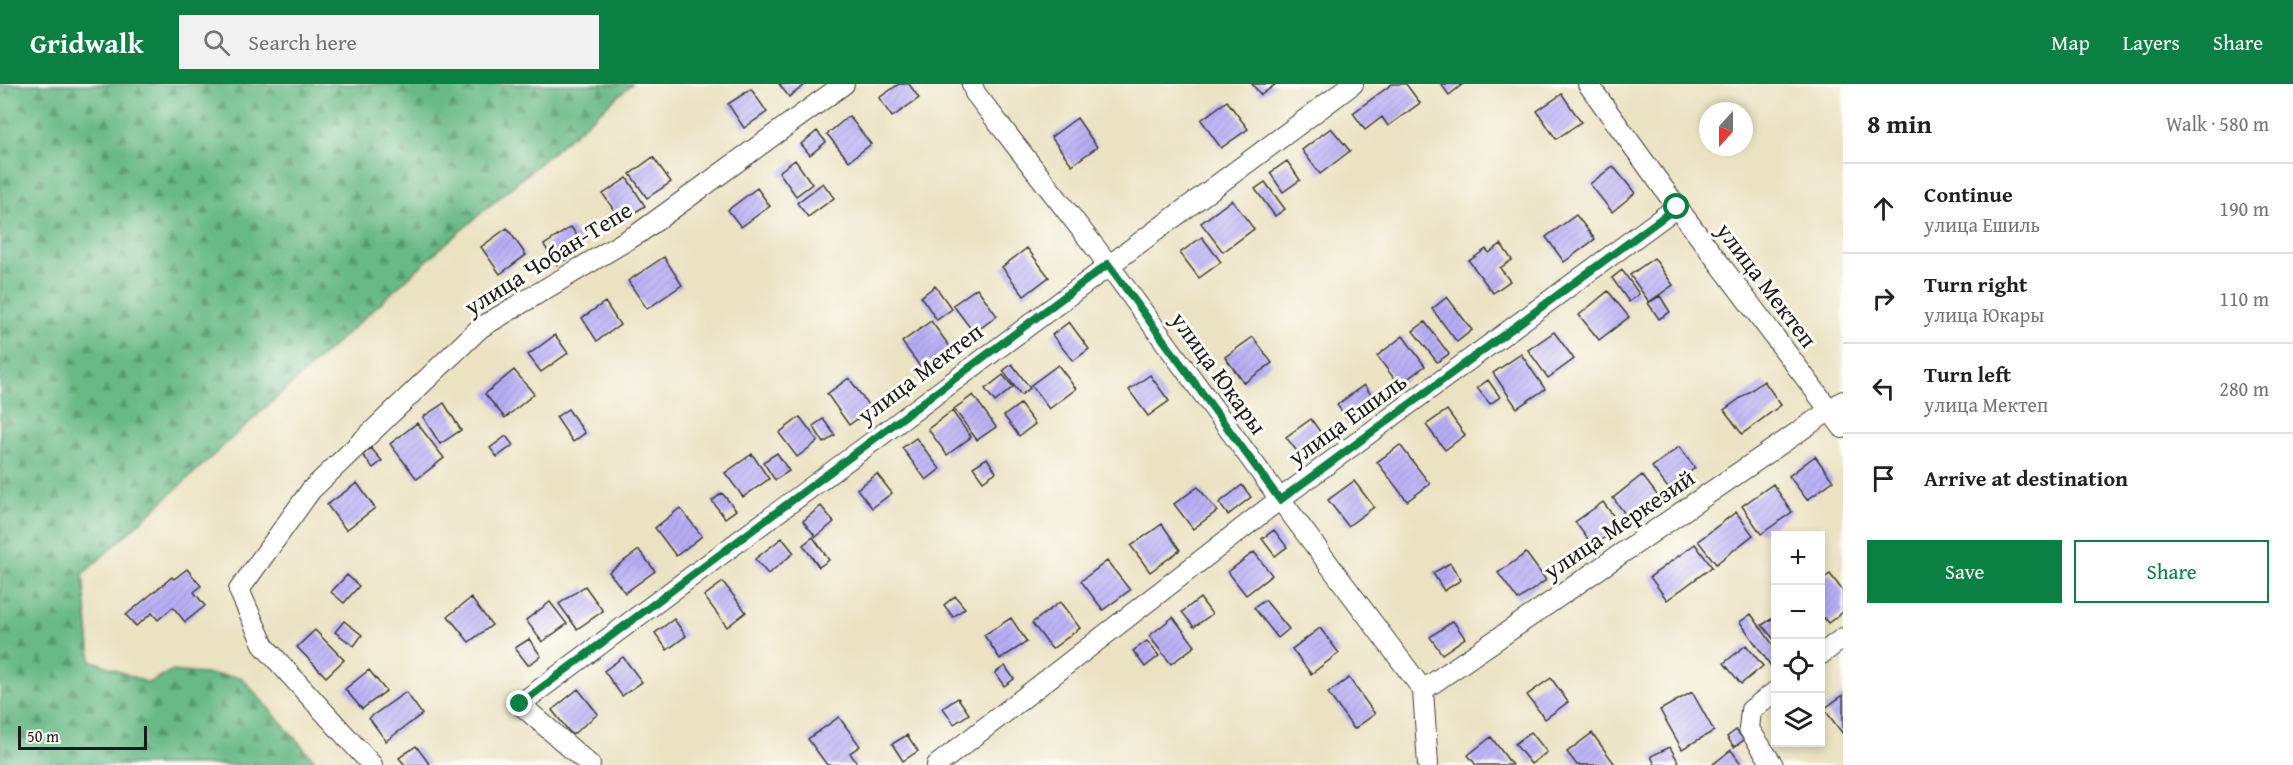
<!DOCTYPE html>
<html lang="en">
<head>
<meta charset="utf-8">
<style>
	body { margin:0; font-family:"Gentium Book Plus",serif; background:#f2f2f2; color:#202124 }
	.controls { position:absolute; right:18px; bottom:18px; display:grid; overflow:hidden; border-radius:0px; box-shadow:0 3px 9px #0003 }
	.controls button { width:54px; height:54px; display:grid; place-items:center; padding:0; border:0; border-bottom:2px solid #e0e0e0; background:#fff; color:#202124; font:30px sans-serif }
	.compass { position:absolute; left:1699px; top:18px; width:54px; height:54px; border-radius:50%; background:#fff; box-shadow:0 3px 9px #0003; rotate:201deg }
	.scale { position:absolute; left:18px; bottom:15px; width:129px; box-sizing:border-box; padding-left:6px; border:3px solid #1c1c1c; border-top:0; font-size:16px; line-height:21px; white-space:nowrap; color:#1c1c1c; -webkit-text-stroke:4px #fdfcf7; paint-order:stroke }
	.stop { position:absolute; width:18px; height:18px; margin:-14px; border:4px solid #0b8043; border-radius:50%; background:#fff }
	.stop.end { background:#0b8043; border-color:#fff; box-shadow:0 2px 6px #0008 }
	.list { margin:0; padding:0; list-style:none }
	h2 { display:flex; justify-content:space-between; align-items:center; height:78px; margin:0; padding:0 24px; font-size:26px }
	h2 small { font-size:20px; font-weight:400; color:#757577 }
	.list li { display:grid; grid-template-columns:39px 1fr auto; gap:18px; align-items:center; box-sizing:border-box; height:90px; padding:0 24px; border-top:2px solid #e0e0e0 }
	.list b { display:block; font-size:22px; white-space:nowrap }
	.list p { margin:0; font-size:20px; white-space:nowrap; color:#757577 }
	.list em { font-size:20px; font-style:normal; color:#757577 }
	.actions { display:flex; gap:12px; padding:18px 24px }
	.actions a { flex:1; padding:14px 0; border:2px solid #0b8043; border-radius:0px; text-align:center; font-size:21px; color:#0b8043 }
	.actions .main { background:#0b8043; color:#fff }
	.icon { flex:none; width:33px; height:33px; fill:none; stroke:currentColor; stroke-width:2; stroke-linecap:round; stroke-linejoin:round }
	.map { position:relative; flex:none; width:1843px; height:681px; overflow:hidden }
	header { display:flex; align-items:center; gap:36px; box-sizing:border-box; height:84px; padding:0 30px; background:#0b8043; color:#fff }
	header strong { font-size:28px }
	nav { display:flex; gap:33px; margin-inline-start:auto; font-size:21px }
	.search { width:420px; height:54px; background:#f2f2f2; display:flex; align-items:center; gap:15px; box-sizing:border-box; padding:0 21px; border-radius:0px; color:#757577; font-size:22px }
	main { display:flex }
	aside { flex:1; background:#fff }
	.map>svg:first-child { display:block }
	.forest { fill:url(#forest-firs); stroke:#426a50; stroke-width:1.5 }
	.building { fill:url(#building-hatch) }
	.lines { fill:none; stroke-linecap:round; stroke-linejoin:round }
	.minor-casing { stroke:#3b3a35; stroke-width:22 }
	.minor { stroke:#fff; stroke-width:20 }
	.route { stroke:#0b8043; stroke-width:8 }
	.labels { text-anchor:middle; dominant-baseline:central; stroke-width:6; stroke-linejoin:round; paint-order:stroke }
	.street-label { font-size:24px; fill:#1c1c1c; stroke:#fdfcf7 }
</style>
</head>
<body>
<header>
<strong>Gridwalk</strong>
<div class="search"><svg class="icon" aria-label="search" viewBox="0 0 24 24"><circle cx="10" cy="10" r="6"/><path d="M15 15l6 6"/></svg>Search here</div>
<nav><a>Map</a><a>Layers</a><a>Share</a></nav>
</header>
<main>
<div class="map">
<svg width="1843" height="681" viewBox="0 0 1843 681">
	<defs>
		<pattern id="forest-firs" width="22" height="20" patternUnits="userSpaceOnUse" patternTransform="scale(1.5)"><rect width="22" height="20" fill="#68b985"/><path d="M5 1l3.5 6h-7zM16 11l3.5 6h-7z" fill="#55966c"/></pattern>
		<pattern id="building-hatch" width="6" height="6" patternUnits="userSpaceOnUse" patternTransform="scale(1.5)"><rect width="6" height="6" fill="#b8adf6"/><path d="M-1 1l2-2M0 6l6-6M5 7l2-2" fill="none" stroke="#9e94d2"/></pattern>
	</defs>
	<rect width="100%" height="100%" fill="#fdfcf7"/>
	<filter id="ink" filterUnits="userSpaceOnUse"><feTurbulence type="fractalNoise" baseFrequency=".0167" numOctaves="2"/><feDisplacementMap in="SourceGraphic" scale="12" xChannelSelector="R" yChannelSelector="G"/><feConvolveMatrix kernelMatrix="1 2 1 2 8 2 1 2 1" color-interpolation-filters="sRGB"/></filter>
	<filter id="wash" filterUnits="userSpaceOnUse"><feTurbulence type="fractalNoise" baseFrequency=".008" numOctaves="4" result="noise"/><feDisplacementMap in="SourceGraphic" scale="24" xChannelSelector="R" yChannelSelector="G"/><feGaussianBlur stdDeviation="1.35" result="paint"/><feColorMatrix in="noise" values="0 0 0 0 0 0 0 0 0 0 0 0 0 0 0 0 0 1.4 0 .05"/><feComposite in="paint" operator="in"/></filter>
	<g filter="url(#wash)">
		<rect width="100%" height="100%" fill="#ebe2c2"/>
		<path class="forest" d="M0,0h632l-188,161 -361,329 8,86 57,23 23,-12 70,6 75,85 -2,3h-314z"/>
		<g id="blocks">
			<path class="building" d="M779,0h27l-17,13z
				M899,0h10l10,14 -27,19 -13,-19z
				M1252,0h24l-15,11z
				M1392,0h14l14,19 -32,23 -6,-9 -17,13 -12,-17z
				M1441,0h22l-14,11z
				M751,5l16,23 -23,16 -16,-24z
				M1562,10l19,28 -25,17 -19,-28z
				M1227,17l21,28 -27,19 -20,-28z
				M849,32l22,28 -22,17 -22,-27z
				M1077,34l20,29 -25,18 -21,-28z
				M1331,44l19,23 -30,23 -18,-24z
				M817,47l9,11 -16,13 -9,-11z
				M653,73l18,25 -24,16 -17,-24z
				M795,76l17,24 -16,12 -17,-24z
				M1287,77l13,19 -17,12 -13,-19z
				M1613,82l22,27 -23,19 -22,-28z
				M627,94l18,28 -24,15 -18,-27z
				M1265,98l20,27 -10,7 -20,-27z
				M823,99l11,15 -26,19 -11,-14z
				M757,104l13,18 -29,21 -13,-17z
				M1232,116l22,29 -31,23 -22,-29z
				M1576,131l19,24 -31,23 -18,-25z
				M571,143l14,20 -28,18 -13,-20z
				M507,144l19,27 -26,19 -19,-27z
				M1202,153l19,25 -22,16 -19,-25z
				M1501,160l11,16 -12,8 10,13 -17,12 -24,-32 17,-12 3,4z
				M1027,164l22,29 -25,19 -22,-29z
				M664,173l18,28 -35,24 -19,-28z
				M1654,174l19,27 -24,17 -19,-27z
				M1622,186l17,24 -10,8 -17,-24z
				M935,202l17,23 -15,11 -16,-23z
				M977,204l20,28 -23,17 -21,-28z
				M1608,207l21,26 -30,23 -20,-25z
				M1660,212l10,16 -11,7 -11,-16z
				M1447,213l25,33 -15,12 -25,-33z
				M605,218l15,23 -23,16 -15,-23z
				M931,237l22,30 -29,21 -22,-30z
				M1069,238l20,27 -16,12 -21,-26z
				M1425,238l24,32 -12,8 -24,-31z
				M1554,248l20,27 -26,19 -20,-28z
				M555,251l13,18 -27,19 -13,-17z
				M1403,252l22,30 -26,19 -22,-29z
				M1253,253l19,26 -28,20 -19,-26z
				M1521,270l24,35 -28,19 -24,-35z
				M1012,280l18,24 -9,7 -18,-24z
				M1058,281l18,24 -27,20 -18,-24z
				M514,286l20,24 -29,24 -20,-24z
				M1003,291l10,12 -18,15 -10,-13z
				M1150,291l19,26 -21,15 -19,-26z
				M849,294l22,31 -22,16 -22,-31z
				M1488,296l12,17 -10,7 -13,-16z
				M1764,297l17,24 -39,29 -18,-24z
				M1364,301l12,16 -27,20 -12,-16z
				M973,311l23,32 -19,13 -23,-31z
				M444,319l17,27 -21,14 -17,-27z
				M1020,320l15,20 -16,12 -15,-20z
				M568,325l17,24 -12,9 -17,-25z
				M1447,326l18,25 -20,15 -19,-25z
				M952,327l19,26 -24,18 -19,-26z
				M800,333l18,24 -21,16 -18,-24z
				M823,335l12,16 -11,8 -11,-17z
				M1311,335l15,21 -24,18 -16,-21z
				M417,339l27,35 -27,21 -27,-35z
				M506,352l7,9 -16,12 -7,-9z
				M916,354l24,31 -14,11 -24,-32z
				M1400,361l30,39 -23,17 -30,-39z
				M1679,363l16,21 -27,20 -16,-21z
				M371,364l11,13 -9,7 -10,-13z
				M777,369l12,18 -14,9 -12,-18z
				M752,370l17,25 -26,18 -18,-24z
				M1815,372l18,25 -26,19 -18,-24z
				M987,374l9,14 -13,9 -10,-14z
				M877,390l15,19 -20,15 -15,-19z
				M1642,391l16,21 -29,23 -16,-21z
				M1354,397l20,26 -26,19 -20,-26z
				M357,399l18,25 -29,22 -19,-25z
				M1773,400l19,28 -31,22 -19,-28z
				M1242,401l9,12 -23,18 -9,-12z
				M1198,403l19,24 -24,18 -19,-25z
				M722,409l14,17 -11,8 -13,-17z
				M1603,418l18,24 -28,20 -18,-24z
				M821,422l13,16 -18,15 -13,-16z
				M680,424l22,28 -26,20 -21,-28z
				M1736,428l17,23 -37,29 -18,-23z
				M1162,440l18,26 -30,22 -19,-26z
				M1274,446l13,17 -12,9 -13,-17z
				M813,453l16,23 -10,7 -16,-22z
				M782,454l12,15 -26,21 -13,-15z
				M1695,460l17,23 -45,33 -17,-23z
				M639,466l16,21 -30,22 -16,-21z
				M1254,468l18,23 -26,20 -18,-23z
				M1526,469l20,27 -28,20 -20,-27z
				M1107,477l23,29 -27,20 -22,-29z
				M1450,479l11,17 -17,11 -11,-18z
				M187,485l14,17 -7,6 11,14 -20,16 -12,-15 -15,13 -6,-7 -16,13 -10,-11 46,-38 2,2z
				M1830,490l13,17v21l-15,11 -8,-10v-32z
				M347,491l12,11 -15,17 -13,-11z
				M723,498l23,30 -19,15 -23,-31z
				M585,502l18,25 -26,18 -18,-25z
				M955,512l10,12 -12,9 -9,-12z
				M471,514l21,27 -23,17 -21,-26z
				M1200,514l12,16 -18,13 -12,-15z
				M1265,516l24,29 -11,9 -24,-30z
				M550,518l17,22 -25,18 -16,-22z
				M1060,518l20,26 -28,21 -20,-26z
				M1751,530l25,35v18l-3,2 -33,-47z
				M1776,532v26l-14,-17z
				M1173,533l22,29 -24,18 -22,-28z
				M1011,534l16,24 -27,17 -16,-24z
				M674,535l12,17 -19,14 -12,-17z
				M344,537l18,14 -8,11 -19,-14z
				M1453,537l12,17 -23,16 -12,-17z
				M1320,544l19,25 -28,21 -19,-25z
				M315,546l29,30 -18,17 -29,-30z
				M529,555l12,17 -13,9 -13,-17z
				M1147,557l12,15 -14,11 -12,-16z
				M1746,561l17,21 -22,18 -17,-21z
				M623,573l19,25 -20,14 -18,-25z
				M1005,582l9,13 -10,7 -9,-13z
				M369,586l17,21 -24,18 -17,-20z
				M1349,594l26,36 -21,15 -26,-36z
				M1551,594l17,24 -23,17 -18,-24z
				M578,605l20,25 -26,21 -20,-25z
				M406,608l16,22 -36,27 -17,-23z
				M1692,608l22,39 -32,18 -22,-39z
				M1843,611v39l-19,-25z
				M958,614l11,16 -15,10 -11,-16z
				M839,633l21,29 -10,7 8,12h-31l-19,-26z
				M1736,646l8,10 -10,7 -7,-10z
				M1531,648l16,20 -16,12 -16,-20z
				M1592,649l22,30 -3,2h-34l-10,-13z
				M907,651l11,16 -15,10 -11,-17z
				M1491,653l21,28h-36l-8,-10z
				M416,662l14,19h-25l-6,-7z
				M1670,663l10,18h-25l-4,-9z
				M1731,666l11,15h-30z"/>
		</g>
	</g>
	<g filter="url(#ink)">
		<use href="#blocks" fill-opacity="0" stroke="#3b3a35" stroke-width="1.5"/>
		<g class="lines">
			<g class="minor-casing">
				<path id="minor" d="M972,0l3,9 133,171 172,235 143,191 5,75
					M1588,0l89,123 166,221
					M1820,571l23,-17
					M1423,606l420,-289
					M372,681l-108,-119 -25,-56 72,-100 169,-162 159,-95 205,-149
					M590,681l-70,-61 833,-620
					M937,681l343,-266 397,-292
					M1773,681l-24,-36 2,-19 25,-19"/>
			</g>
			<use href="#minor" class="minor"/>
		</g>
	</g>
	<g class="lines" filter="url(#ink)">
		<path class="route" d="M520,620l588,-440 172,236 397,-293"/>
	</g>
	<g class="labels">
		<g class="street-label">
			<text transform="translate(548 174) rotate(-32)">улица Чобан-Тепе</text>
			<text transform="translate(1767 201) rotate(53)">улица Мектеп</text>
			<text transform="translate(920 289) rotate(-37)">улица Мектеп</text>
			<text transform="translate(1219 289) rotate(54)">улица Юкары</text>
			<text transform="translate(1347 335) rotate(-36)">улица Ешиль</text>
			<text transform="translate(1619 440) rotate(-34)">улица Меркезий</text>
		</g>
	</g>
</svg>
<div class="controls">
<button>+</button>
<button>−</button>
<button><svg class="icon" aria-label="locate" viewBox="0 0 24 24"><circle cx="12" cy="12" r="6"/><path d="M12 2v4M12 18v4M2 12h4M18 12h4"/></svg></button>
<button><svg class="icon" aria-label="layers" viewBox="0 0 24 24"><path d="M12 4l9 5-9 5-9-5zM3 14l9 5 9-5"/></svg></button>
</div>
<svg class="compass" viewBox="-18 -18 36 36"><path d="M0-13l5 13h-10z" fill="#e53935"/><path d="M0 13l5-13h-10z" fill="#757577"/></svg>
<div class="scale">50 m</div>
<div class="stop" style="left:1677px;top:123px"></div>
<div class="stop end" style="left:520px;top:620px"></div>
</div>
<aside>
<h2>8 min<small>Walk · 580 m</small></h2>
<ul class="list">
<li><svg class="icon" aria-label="ahead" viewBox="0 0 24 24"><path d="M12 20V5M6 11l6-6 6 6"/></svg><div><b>Continue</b><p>улица Ешиль</p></div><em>190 m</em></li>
<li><svg class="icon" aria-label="right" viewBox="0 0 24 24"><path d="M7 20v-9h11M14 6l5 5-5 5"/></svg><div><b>Turn right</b><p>улица Юкары</p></div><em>110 m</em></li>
<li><svg class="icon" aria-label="left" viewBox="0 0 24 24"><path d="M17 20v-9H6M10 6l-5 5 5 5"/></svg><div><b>Turn left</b><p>улица Мектеп</p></div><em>280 m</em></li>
<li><svg class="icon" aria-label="arrive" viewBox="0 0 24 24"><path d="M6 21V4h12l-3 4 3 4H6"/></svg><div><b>Arrive at destination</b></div></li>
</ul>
<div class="actions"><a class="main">Save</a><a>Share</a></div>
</aside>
</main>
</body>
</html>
